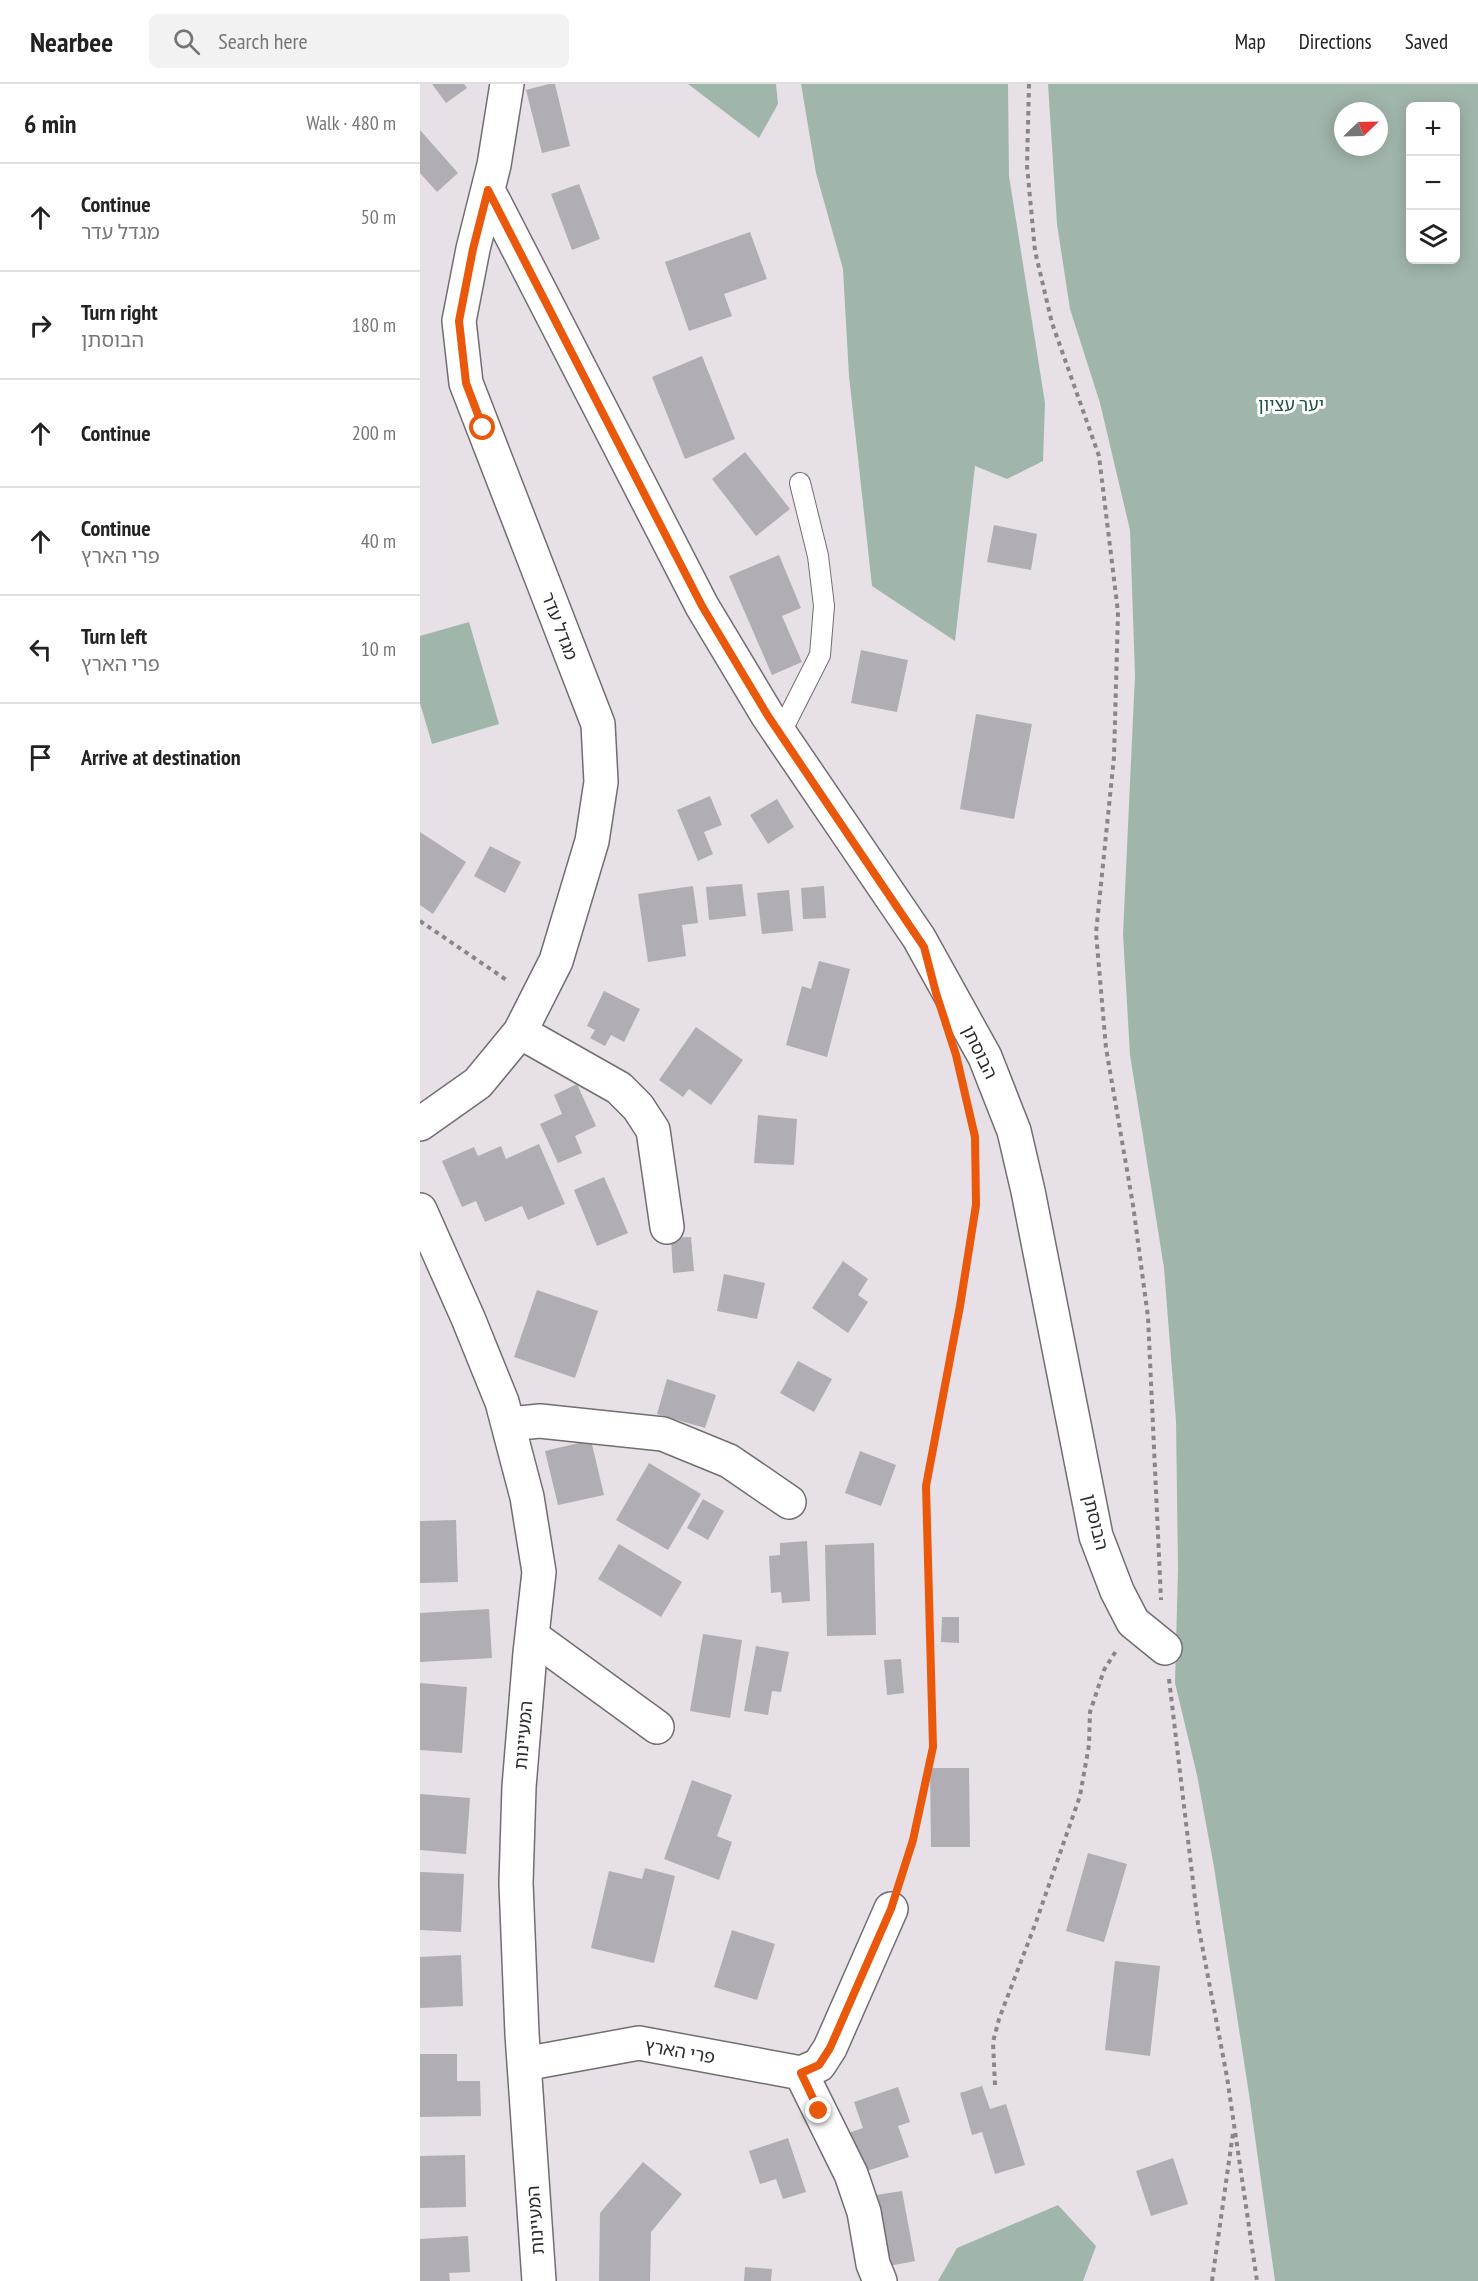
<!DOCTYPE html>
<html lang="en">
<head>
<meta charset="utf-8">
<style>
	body { margin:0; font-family:"PT Sans Narrow","Noto Sans Hebrew",sans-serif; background:#f2f2f2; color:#222 }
	.controls { position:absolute; right:18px; top:18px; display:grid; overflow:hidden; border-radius:9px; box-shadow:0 3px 15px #0003 }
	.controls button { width:54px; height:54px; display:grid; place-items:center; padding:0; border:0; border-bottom:2px solid #e0e0e0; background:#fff; color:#222; font:30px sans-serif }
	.compass { position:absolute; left:914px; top:18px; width:54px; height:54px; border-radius:50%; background:#fff; box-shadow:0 3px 15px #0003; rotate:67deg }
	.stop { position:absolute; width:18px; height:18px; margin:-14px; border:4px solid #ea580c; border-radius:50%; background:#fff }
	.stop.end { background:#ea580c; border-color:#fff; box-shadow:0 2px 6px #0008 }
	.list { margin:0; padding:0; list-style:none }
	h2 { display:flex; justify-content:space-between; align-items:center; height:78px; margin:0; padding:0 24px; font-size:26px }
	h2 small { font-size:20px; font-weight:400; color:#767676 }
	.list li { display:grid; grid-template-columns:39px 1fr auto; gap:18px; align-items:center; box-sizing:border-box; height:108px; padding:0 24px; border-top:2px solid #e0e0e0 }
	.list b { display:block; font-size:22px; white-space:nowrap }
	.list p { margin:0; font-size:20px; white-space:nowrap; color:#767676 }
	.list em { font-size:20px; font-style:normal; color:#767676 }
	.icon { flex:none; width:33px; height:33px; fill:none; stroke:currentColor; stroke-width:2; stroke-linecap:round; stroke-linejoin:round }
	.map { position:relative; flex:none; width:1058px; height:2197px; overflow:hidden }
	header { display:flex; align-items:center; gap:36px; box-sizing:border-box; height:84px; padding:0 30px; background:#fff; border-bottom:2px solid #e0e0e0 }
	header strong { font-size:28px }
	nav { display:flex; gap:33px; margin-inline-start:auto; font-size:21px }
	.search { width:420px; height:54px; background:#f2f2f2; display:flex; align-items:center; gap:15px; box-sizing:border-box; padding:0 21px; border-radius:9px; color:#767676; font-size:22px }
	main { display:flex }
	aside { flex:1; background:#fff }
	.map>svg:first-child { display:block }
	.green { fill:#a1b6ab; fill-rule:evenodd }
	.building { fill:#b1adb5 }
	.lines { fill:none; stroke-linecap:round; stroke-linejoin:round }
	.lane-casing { stroke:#736d72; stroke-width:22 }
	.street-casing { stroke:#736d72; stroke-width:36 }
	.path { stroke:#8a8589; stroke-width:4; stroke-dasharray:4.5 4.5; stroke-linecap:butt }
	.lane { stroke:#fff; stroke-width:20 }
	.street { stroke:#fff; stroke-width:33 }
	.route { stroke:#ea580c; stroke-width:8 }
	.labels { text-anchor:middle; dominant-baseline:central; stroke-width:6; stroke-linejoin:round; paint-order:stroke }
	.park-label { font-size:18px; fill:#1c543d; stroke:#fff }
	.street-label { font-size:18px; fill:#2d2a2c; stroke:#fff }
</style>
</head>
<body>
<header>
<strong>Nearbee</strong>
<div class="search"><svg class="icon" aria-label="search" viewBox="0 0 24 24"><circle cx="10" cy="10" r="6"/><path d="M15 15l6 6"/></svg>Search here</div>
<nav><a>Map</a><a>Directions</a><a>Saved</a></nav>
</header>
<main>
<aside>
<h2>6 min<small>Walk · 480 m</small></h2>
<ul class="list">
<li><svg class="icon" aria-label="ahead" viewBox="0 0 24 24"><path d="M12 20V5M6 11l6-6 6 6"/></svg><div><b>Continue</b><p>מגדל עדר</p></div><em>50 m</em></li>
<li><svg class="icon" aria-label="right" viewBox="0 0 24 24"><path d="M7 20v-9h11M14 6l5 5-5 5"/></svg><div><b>Turn right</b><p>הבוסתן</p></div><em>180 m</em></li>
<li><svg class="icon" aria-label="ahead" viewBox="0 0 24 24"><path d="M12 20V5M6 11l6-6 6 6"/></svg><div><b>Continue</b></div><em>200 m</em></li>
<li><svg class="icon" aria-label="ahead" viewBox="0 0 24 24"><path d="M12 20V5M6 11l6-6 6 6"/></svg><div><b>Continue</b><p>פרי הארץ</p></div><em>40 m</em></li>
<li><svg class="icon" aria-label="left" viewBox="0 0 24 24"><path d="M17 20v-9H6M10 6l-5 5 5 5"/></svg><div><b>Turn left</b><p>פרי הארץ</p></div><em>10 m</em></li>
<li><svg class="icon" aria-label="arrive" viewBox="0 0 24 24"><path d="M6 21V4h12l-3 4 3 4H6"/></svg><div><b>Arrive at destination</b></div></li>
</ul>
</aside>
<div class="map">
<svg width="1058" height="2197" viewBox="0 0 1058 2197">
	<rect width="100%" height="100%" fill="#e7e0e6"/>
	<path class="green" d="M268,0h88l2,20 -19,34z
		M381,0h207l1,92 36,227 -2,58 -36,18 -32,-13 -20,175 -83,-55 -23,-210 -6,-107 -27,-96z
		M628,0h430v2197h-203l-26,-187 -35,-227 -17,-92 -22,-92 3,-114 -2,-148 -12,-153 -34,-213 -7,-121 12,-259 -5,-145 -30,-127 -30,-94 -13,-85zM990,22h46v154h-46zM923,27h36v36h-36z
		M49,538l30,102 -67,20 -12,-41v-67z
		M638,2121l38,41 -13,35h-145l19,-33z"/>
	<path class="building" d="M12,0h32l3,4 -21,15z
		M129,0h6l15,62 -28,7 -16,-63z
		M0,46l38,43 -21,19 -17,-19z
		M159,100l21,55 -28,11 -21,-56z
		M330,148l17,47 -43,15 8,22 -43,15 -24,-69z
		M282,272l33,83 -50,20 -33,-82z
		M325,368l45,57 -34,27 -44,-57z
		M574,441l43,9 -6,36 -44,-8z
		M359,471l22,53 -19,8 20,46 -30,13 -43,-99z
		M441,566l47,10 -11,52 -46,-9z
		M556,630l56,10 -18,95 -54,-10z
		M290,712l12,29 -18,7 9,22 -15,7 -21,-51z
		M357,715l17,28 -26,17 -18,-29z
		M0,748l46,30 -33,52 -13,-9z
		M70,762l31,16 -16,31 -31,-17z
		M322,800l4,32 -37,4 -3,-33z
		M273,802l5,37 -16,2 4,31 -38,6 -10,-68z
		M404,802l2,32 -23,1 -2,-31z
		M369,806l4,41 -31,3 -5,-41z
		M399,877l31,8 -23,88 -41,-12 16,-59 9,3z
		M184,907l36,18 -16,33 -13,-7 -6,11 -15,-8 5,-8 -8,-4z
		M276,943l47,33 -32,45 -22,-16 -6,8 -24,-17z
		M157,1000l19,42 -21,10 7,17 -24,10 -18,-39 22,-10 -8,-19z
		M338,1031l39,4 -3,46 -40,-2z
		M119,1060l26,60 -37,16 -6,-14 -37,16 -9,-21 -14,6 -20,-46 32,-14 4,9 23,-10 5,13z
		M184,1093l24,56 -31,13 -23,-56z
		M271,1153l3,34 -21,2 -2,-35z
		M423,1177l25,18 -10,16 10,7 -20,31 -36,-25z
		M304,1190l41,9 -8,36 -40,-8z
		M117,1206l61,21 -23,67 -61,-21z
		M378,1277l34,18 -18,33 -34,-19z
		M247,1295l49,16 -11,33 -48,-14z
		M171,1356l13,55 -46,10 -13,-54z
		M440,1367l36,14 -15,41 -36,-13z
		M229,1379l52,31 -33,56 -52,-30z
		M283,1415l21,12 -16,29 -21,-12z
		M36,1436l2,62 -38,1v-62z
		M387,1457l3,60 -28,2 -1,-11 -10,1 -2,-37 11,-1v-12z
		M454,1459l2,92 -49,1 -2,-91z
		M199,1460l63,38 -21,35 -63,-38z
		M69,1525l3,49 -72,4v-49z
		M522,1533h17v26l-18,-1z
		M283,1550l39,6 -12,78 -40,-7z
		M336,1562l33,6 -8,40 -9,-1 -4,24 -24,-4z
		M481,1575l3,34 -17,2 -3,-35z
		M0,1599l47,4 -5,66 -42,-3z
		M510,1684h39l1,79h-39z
		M272,1696l40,15 -15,41 15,6 -13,38 -55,-21z
		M0,1710l50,4 -4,56 -46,-4z
		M668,1769l39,11 -23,78 -38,-11z
		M225,1784l30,8 -21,87 -63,-15 18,-77 33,8z
		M0,1788l44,2 -3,58 -41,-2z
		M312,1846l43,14 -18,56 -43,-13z
		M41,1871l2,51 -43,2v-51z
		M695,1877l45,5 -10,90 -45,-6z
		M0,1970h37v27h23l1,35 -61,1z
		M562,2002l8,23 16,-5 19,61 -30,9 -13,-42 -10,3 -12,-42z
		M478,2003l12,35 -12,4 11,31 -51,17 -13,-40 18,-6 -9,-26z
		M368,2054l18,54 -23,7 -7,-20 -16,5 -11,-33z
		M45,2071l1,52 -46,1v-52z
		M753,2074l15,46 -37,12 -15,-45z
		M223,2078l39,32 -31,38 -1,49h-51l1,-68z
		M482,2107l13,70 -26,5 -13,-71z
		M48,2152l2,36 -21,1 1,8h-30v-42z
		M325,2183l27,2 -1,12h-27z"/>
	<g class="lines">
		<g class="lane-casing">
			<path id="lane" d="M360,650l40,-79 4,-49 -6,-50 -18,-73"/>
		</g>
		<g class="street-casing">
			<path id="street" d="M68,106l214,416 66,110 151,222 66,119 29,74 14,60 68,345 21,55 16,31 32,26
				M100,948l99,56 19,19 15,23 14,97
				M0,1040l58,-41 42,-51 36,-71 36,-120 9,-59 -3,-58 -132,-341 -7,-62 14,-72 21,-84 13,-81
				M0,1126l48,108 34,84 25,95 12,75 -9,81 -11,134 -3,96 6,151 17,247
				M88,1340l32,-3 123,13 66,27 60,41
				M112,1552l125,91
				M104,1980l115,-21 162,30 18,-8 11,-17 61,-139
				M381,1989l50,101 13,38 9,52 7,17"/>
		</g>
		<path class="path" d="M609,0l-2,82 8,85 17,72 47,133 19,156 -4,145 -18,176 10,115 27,157 15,112 13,283
			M0,837l88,60
			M749,1595l29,245 29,153 30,204
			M481,1793l12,-37 20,-93 -7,-261 34,-180 16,-101 -1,-68 -4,-17
			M575,2001l-2,-43 6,-23 37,-97 44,-126 9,-51 1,-33 14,-42 12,-19
			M792,2197l21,-148"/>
		<use href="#lane" class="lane"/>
		<use href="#street" class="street"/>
	</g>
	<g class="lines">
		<path class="route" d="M63,344l-17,-45 -7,-62 14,-72 15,-59 214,416 66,110 156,231 12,46 20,62 19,82 1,68 -16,101 -34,180 7,261 -20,93 -22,69 -61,139 -11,17 -18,8 18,38"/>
	</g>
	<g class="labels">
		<g class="park-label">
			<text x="871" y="320">יער עציון</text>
		</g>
		<g class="street-label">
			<text transform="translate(140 542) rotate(69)">מגדל עדר</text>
			<text transform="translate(560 968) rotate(64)">הבוסתן</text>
			<text transform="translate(676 1438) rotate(76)">הבוסתן</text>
			<text transform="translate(103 1651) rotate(-85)">המעיינות</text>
			<text transform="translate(260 1967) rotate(10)">פרי הארץ</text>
			<text transform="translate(115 2136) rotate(-94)">המעיינות</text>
		</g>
	</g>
</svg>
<div class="controls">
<button>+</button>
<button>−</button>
<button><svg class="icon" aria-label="layers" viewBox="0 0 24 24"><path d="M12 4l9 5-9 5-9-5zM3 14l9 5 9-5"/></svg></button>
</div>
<svg class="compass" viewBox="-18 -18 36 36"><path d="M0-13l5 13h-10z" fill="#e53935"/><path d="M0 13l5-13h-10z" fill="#767676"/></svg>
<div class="stop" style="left:63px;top:344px"></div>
<div class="stop end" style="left:399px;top:2027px"></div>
</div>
</main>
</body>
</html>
